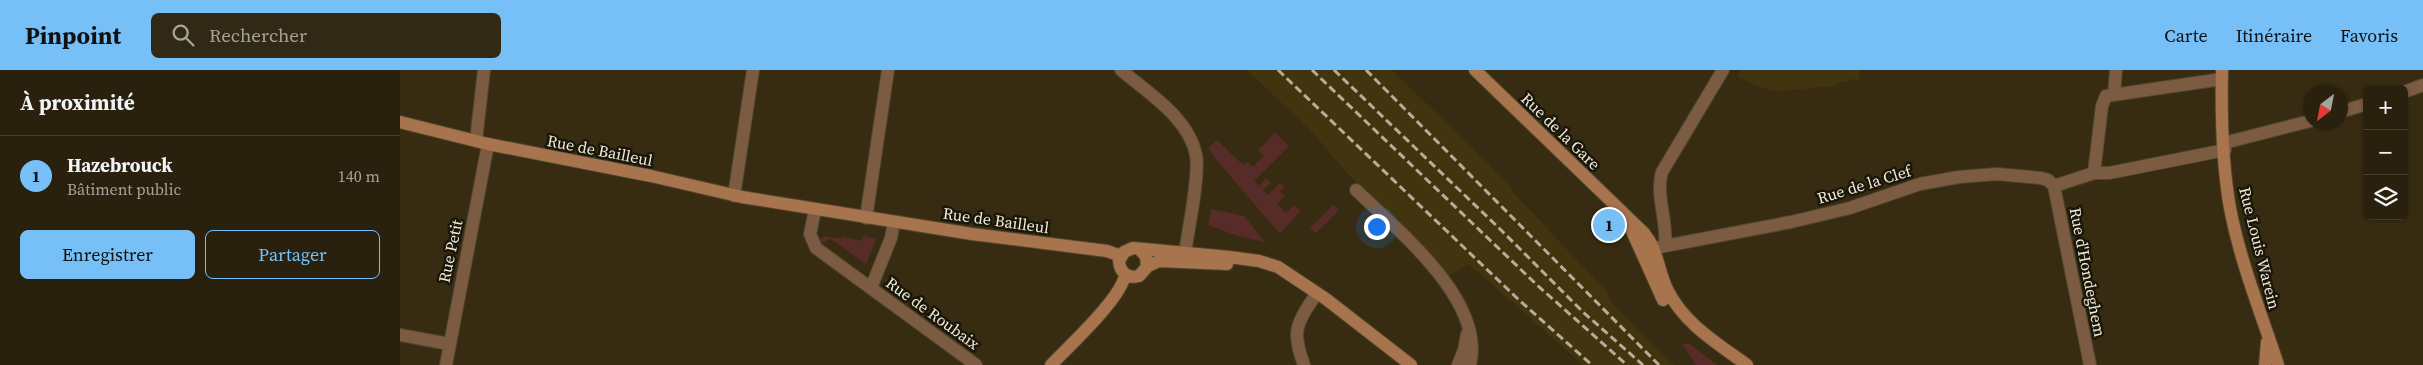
<!DOCTYPE html>
<html lang="fr">
<head>
<meta charset="utf-8">
<style>
	body { margin:0; font-family:"Source Serif 4",serif; background:#312916; color:#f1f3f6 }
	.controls { position:absolute; right:15px; top:15px; display:grid; overflow:hidden; border-radius:8px; box-shadow:0 1px 4px #0004 }
	.controls button { width:45px; height:45px; display:grid; place-items:center; padding:0; border:0; border-bottom:1px solid #453e2e; background:#29210d; color:#f1f3f6; font:25px sans-serif }
	.compass { position:absolute; left:1903px; top:15px; width:45px; height:45px; border-radius:50%; background:#29210d; box-shadow:0 1px 4px #0004; rotate:212deg }
	.you { position:absolute; left:976px; top:156px; width:18px; height:18px; margin:-12px; border:4px solid #fff; border-radius:50%; background:#1a73e8; box-shadow:0 0 0 8px #1a73e833 }
	.badge { display:grid; place-items:center; width:32px; height:32px; border-radius:50%; background:#76c0f7; color:#111; font-size:16px; font-weight:700 }
	.pin { position:absolute; translate:-50% -50%; border:2px solid #fff; box-shadow:0 1px 5px #0006 }
	.list { margin:0; padding:0; list-style:none }
	h2 { display:flex; justify-content:space-between; align-items:center; height:65px; margin:0; padding:0 20px; font-size:21px }
	h2 small { font-size:16px; font-weight:400; color:#a5a39d }
	.list li { display:grid; grid-template-columns:32px 1fr auto; gap:15px; align-items:center; box-sizing:border-box; height:80px; padding:0 20px; border-top:1px solid #453e2e }
	.list b { display:block; font-size:19px; white-space:nowrap }
	.list p { margin:0; font-size:16px; white-space:nowrap; color:#a5a39d }
	.list em { font-size:16px; font-style:normal; color:#a5a39d }
	.actions { display:flex; gap:10px; padding:15px 20px }
	.actions a { flex:1; padding:11px 0; border:1px solid #76c0f7; border-radius:8px; text-align:center; font-size:18px; color:#76c0f7 }
	.actions .main { background:#76c0f7; color:#111 }
	.icon { flex:none; width:28px; height:28px; fill:none; stroke:currentColor; stroke-width:2; stroke-linecap:round; stroke-linejoin:round }
	.map { position:relative; flex:none; width:2023px; height:295px; overflow:hidden }
	header { display:flex; align-items:center; gap:30px; box-sizing:border-box; height:70px; padding:0 25px; background:#76c0f7; color:#111 }
	header strong { font-size:24px }
	nav { display:flex; gap:28px; margin-inline-start:auto; font-size:18px }
	.search { width:350px; height:45px; background:#312916; display:flex; align-items:center; gap:12px; box-sizing:border-box; padding:0 18px; border-radius:8px; color:#a5a39d; font-size:19px }
	main { display:flex }
	aside { flex:1; background:#29210d }
	.map>svg:first-child { display:block }
	.built { fill:#42340f }
	.green { fill:#572c28 }
	.lines { fill:none; stroke-linecap:round; stroke-linejoin:round }
	.street-casing { stroke:#51472d; stroke-width:14 }
	.secondary-casing { stroke:#51472d; stroke-width:14 }
	.street { stroke:#7c5b43; stroke-width:12 }
	.secondary { stroke:#a8744d; stroke-width:12 }
	.rail { stroke:#b5ad99; stroke-width:3; stroke-dasharray:8 4; stroke-linecap:butt }
	.labels { text-anchor:middle; dominant-baseline:central; stroke-width:5; stroke-linejoin:round; paint-order:stroke }
	.street-label { font-size:16px; fill:#f1ebda; stroke:#1a160a }
</style>
</head>
<body>
<header>
<strong>Pinpoint</strong>
<div class="search"><svg class="icon" aria-label="search" viewBox="0 0 24 24"><circle cx="10" cy="10" r="6"/><path d="M15 15l6 6"/></svg>Rechercher</div>
<nav><a>Carte</a><a>Itinéraire</a><a>Favoris</a></nav>
</header>
<main>
<aside>
<h2>À proximité<small></small></h2>
<ul class="list">
<li><span class="badge">1</span><div><b>Hazebrouck</b><p>Bâtiment public</p></div><em>140 m</em></li>
</ul>
<div class="actions"><a class="main">Enregistrer</a><a>Partager</a></div>
</aside>
<div class="map">
<svg width="2023" height="295" viewBox="0 0 2023 295">
	<rect width="100%" height="100%" fill="#372c11"/>
	<path class="built" d="M847,0h145l118,115 2,6 95,101 5,11 62,62h-91l-114,-101 -22,13 -14,-20 -86,-84 -35,-41z
		M1341,0h118v10l-8,-1 -1,2 -13,2 -1,3 -59,5 -21,-5 -19,-10z"/>
	<path class="green" d="M875,63l14,13 -35,35 5,5 7,-8 5,5 -8,7 5,5 12,-12 5,4 -5,5 5,4 -8,8 9,9 8,-8 6,6 -20,23 -66,-77 -5,-9 8,-8 26,25 4,-3 6,5 11,-11 -6,-6z
		M933,135l6,5 -23,23 -6,-5z
		M811,139l33,7 21,26 -27,-6 -30,-11z
		M424,166l17,3v-3l21,5 2,-5 12,3 -10,25 -35,-25 -9,4 -2,-3z
		M1282,274h8l27,21h-21z"/>
	<g class="lines">
		<g class="street-casing">
			<path id="street" d="M721,0c27,23 68,48 75,85 4,19 -8,76 -11,98
				M2004,22l19,-7
				M1714,24l2,-24
				M1940,42l27,-8
				M76,71l8,-71
				M1824,73l86,-22
				M1694,103l8,-67 4,-10 116,-17
				M1654,116l36,179
				M1654,116l40,-13h15l116,-23
				M956,120c41,40 130,110 114,175
				M334,126l19,-126
				M415,140l-5,24 6,14 160,117
				M466,148l22,-148
				M1265,176c3,-24 -10,-51 -3,-74l61,-102
				M1244,180l147,-28 59,-14 70,-24 39,-7 38,-3 44,4 7,2 6,6
				M471,218l20,-50 3,-16
				M0,265l49,9
				M46,295l42,-221
				M904,295c-11,-30 -10,-39 9,-66
				M1058,295l6,-15 3,-16"/>
		</g>
		<g class="secondary-casing">
			<path id="secondary" d="M1075,0l169,163c14,17 14,37 23,56 17,35 50,54 80,76
				M1822,0c-1,45 0,93 8,138 10,53 31,105 48,157
				M0,52l88,22 163,32 91,21 230,37 135,17 14,5
				M1227,150l36,80
				M739,179l7,7 1,11 -8,9c-11,3 -19,-3 -20,-15l5,-9 9,-4 96,9 30,4 19,6 48,32 85,66
				M748,196l11,-5 68,3
				M651,295c17,-18 72,-68 74,-91
				M1865,295l2,-23"/>
		</g>
		<use href="#street" class="street"/>
		<use href="#secondary" class="secondary"/>
		<path class="rail" d="M878,0l241,230 73,65
			M912,0l225,215 90,80
			M934,0l167,160 82,82 60,53
			M966,0l293,295"/>
	</g>
	<g class="labels">
		<g class="street-label">
			<text transform="translate(1161 61) rotate(44)">Rue de la Gare</text>
			<text transform="translate(200 80) rotate(11)">Rue de Bailleul</text>
			<text transform="translate(1464 114) rotate(-17)">Rue de la Clef</text>
			<text transform="translate(596 150) rotate(8)">Rue de Bailleul</text>
			<text transform="translate(1860 178) rotate(76)">Rue Louis Warein</text>
			<text transform="translate(50 181) rotate(-78)">Rue Petit</text>
			<text transform="translate(1688 202) rotate(79)">Rue d'Hondeghem</text>
			<text transform="translate(533 243) rotate(36)">Rue de Roubaix</text>
		</g>
	</g>
</svg>
<div class="controls">
<button>+</button>
<button>−</button>
<button><svg class="icon" aria-label="layers" viewBox="0 0 24 24"><path d="M12 4l9 5-9 5-9-5zM3 14l9 5 9-5"/></svg></button>
</div>
<svg class="compass" viewBox="-18 -18 36 36"><path d="M0-13l5 13h-10z" fill="#e53935"/><path d="M0 13l5-13h-10z" fill="#a5a39d"/></svg>
<div class="you"></div>
<div class="pin badge" style="left:1209px;top:155px">1</div>
</div>
</main>
</body>
</html>
